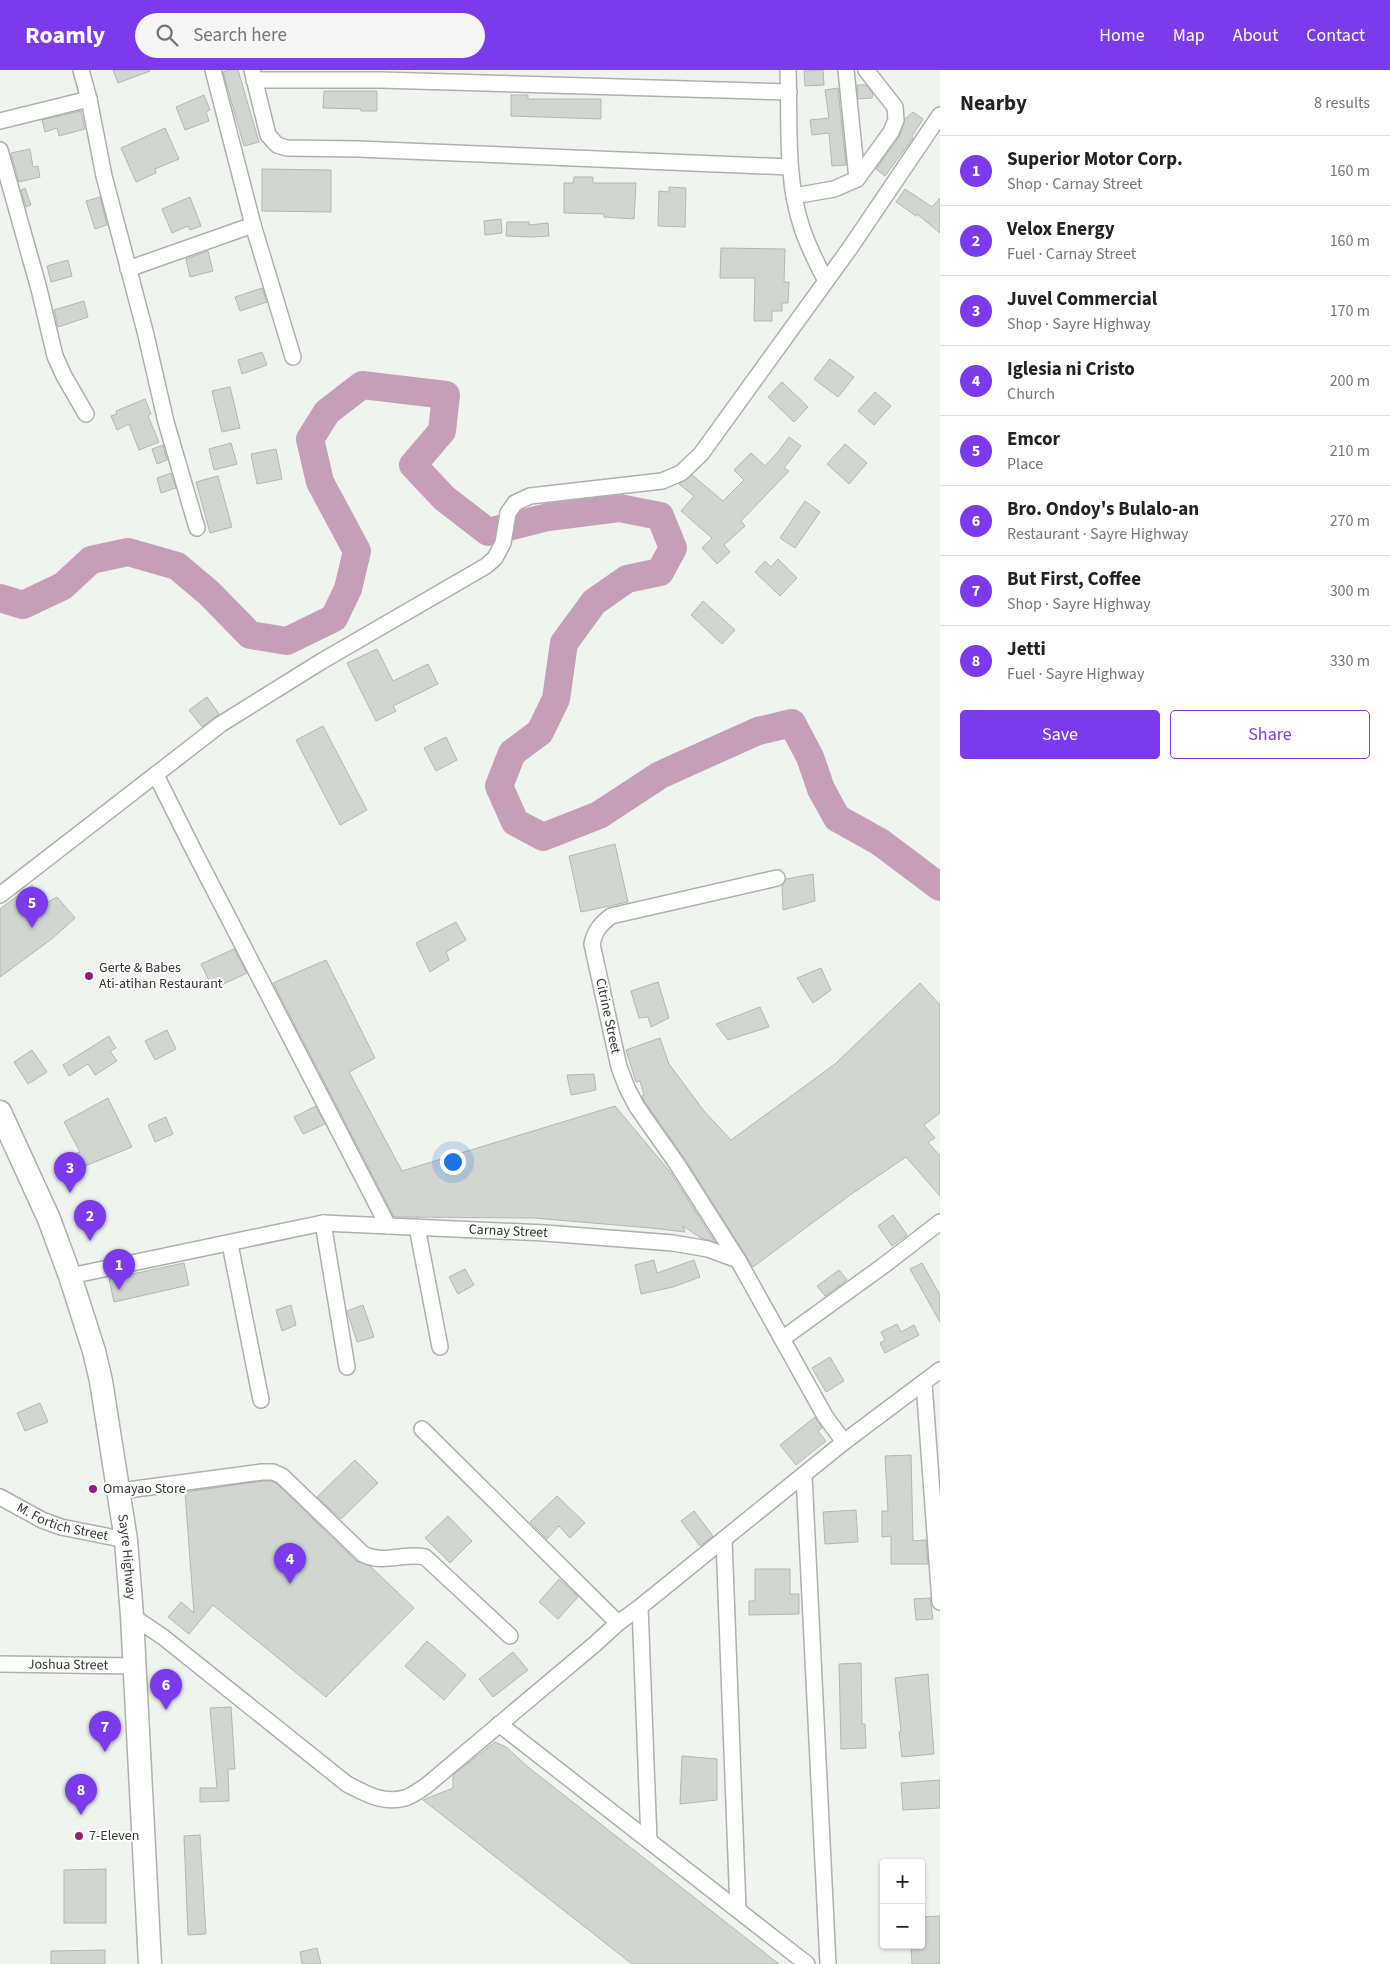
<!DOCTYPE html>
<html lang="en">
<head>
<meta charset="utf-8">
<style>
	body { margin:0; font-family:"Source Sans 3",sans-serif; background:#f6f6f6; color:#222 }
	.controls { position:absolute; right:15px; bottom:15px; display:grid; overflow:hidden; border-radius:5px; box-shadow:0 1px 4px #0004 }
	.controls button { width:45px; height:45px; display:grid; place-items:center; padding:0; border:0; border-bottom:1px solid #e0e0e0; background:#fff; color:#222; font:25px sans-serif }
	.you { position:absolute; left:452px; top:1091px; width:18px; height:18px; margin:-12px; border:4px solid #fff; border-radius:50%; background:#1a73e8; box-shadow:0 0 0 8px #1a73e833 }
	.badge { display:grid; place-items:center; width:32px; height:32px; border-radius:50%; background:#7c3aed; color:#fff; font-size:16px; font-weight:700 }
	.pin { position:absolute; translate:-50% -41px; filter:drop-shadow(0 1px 2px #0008) }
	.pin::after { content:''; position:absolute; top:26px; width:18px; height:15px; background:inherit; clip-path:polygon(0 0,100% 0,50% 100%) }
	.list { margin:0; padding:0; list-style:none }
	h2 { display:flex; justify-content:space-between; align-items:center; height:65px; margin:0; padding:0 20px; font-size:21px }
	h2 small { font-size:16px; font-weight:400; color:#767676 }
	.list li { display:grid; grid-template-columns:32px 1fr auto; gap:15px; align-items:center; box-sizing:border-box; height:70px; padding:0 20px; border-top:1px solid #e0e0e0 }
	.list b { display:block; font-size:19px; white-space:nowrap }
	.list p { margin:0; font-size:16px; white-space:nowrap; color:#767676 }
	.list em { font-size:16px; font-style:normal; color:#767676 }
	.actions { display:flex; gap:10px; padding:15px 20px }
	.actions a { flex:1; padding:11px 0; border:1px solid #7c3aed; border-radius:5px; text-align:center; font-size:18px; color:#7c3aed }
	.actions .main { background:#7c3aed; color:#fff }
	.icon { flex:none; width:28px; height:28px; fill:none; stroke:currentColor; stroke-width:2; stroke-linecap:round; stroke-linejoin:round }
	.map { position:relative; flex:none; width:940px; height:1894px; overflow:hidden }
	header { display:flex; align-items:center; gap:30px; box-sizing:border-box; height:70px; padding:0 25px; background:#7c3aed; color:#fff }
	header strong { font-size:24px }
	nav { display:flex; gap:28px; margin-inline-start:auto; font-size:18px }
	.search { width:350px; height:45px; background:#f6f6f6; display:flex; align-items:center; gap:12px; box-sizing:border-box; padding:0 18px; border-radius:28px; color:#767676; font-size:19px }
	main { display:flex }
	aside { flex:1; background:#fff }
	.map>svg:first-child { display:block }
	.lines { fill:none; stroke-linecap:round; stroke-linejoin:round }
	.river { stroke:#c79eb8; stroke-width:28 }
	.building { fill:#d1d6d0; stroke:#b3b7b1 }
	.minor-casing { stroke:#acb1ab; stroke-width:18 }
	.highway-casing { stroke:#acb1ab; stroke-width:25 }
	.minor { stroke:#fff; stroke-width:15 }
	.highway { stroke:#fff; stroke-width:22 }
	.poi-dot { fill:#961d78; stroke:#fff; stroke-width:2 }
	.labels { text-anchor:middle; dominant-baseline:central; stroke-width:4; stroke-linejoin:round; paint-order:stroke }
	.poi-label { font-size:14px; fill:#343633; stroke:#fff; text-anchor:start }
	.street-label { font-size:14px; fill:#343633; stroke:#fff }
</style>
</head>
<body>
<header>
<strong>Roamly</strong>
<div class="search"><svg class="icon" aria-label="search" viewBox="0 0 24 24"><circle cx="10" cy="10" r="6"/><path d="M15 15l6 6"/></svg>Search here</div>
<nav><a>Home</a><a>Map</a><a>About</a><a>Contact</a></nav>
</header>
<main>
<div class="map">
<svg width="940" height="1894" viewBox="0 0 940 1894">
	<rect width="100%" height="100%" fill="#eff4ee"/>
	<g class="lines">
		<path class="river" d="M0,528l23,7 40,-19 28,-26 37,-8 49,14 32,27 41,42 37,6 47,-23 14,-29 9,-38 -37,-69 -10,-43 17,-27 35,-27 84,10 -4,36 -29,34 31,33 44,34 60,-15 71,-9 41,8 13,32 -13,24 -33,7 -33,23 -30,41 -8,56 -16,33 -28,21 -13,33 16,36 28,15 56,-22 61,-40 51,-23 47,-21 34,-8 18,34 11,32 16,29 43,24 60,45"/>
	</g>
	<path class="building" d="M113,0h37v1l-32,12z
		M229,0h9l21,72 -15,4 -21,-74z
		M823,0l1,15 -19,1 -1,-15z
		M857,15h9l7,9 -1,4 -14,1z
		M838,18l8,77 -14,1 -3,-33 -17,2 -2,-15 19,-2 -4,-28z
		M324,21h53v20h-16v-2l-38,-1z
		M204,25l6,15 -4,2 3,9 -24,9 -9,-23z
		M511,25h17v4h73v20l-90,-3z
		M81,41l4,18 -26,7 -2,-8 -12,4 -3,-12z
		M913,42l10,7 -11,17 1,2 -28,38 -9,-7 23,-32 6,-18z
		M165,58l14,31 -24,10 1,4 -20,9 -15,-34z
		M30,79l3,18 5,-1 2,11 -21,5 -8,-29z
		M262,99l69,1v42l-69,-1z
		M574,107h19v6h43l-2,36 -30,-2v-3l-40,-1v-30h9z
		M669,117l17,1 -1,39 -27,-1 1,-35 10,1z
		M25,118l6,17 -5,2 -5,-17z
		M905,119l27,18 8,-9v35l-23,-19 -1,2 -20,-14z
		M100,127l7,28 -12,4 -9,-28z
		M190,127l11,29 -11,4 -2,-4 -16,7 -10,-24z
		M501,149l1,14 -17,2 -1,-14z
		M507,152h22v3l19,-2 1,13 -18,1 -25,-1z
		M721,178l64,1 -1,33h5l-1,21h-6v8h-10v10h-18l1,-43h-35z
		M208,181l5,20 -23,6 -4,-18z
		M68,190l4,16 -21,6 -4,-16z
		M262,218l5,14 -27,9 -5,-14z
		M84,231l4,16 -30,10 -4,-17z
		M262,282l5,13 -25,9 -4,-14z
		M830,289l24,18 -16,20 -24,-18z
		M782,312l26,25 -14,15 -26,-25z
		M230,317l10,41 -18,4 -10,-41z
		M875,322l16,14 -17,19 -16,-14z
		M145,329l6,15 -3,2 11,26 -20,8 -10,-26 -12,6 -6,-14 6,-2 -1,-3z
		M789,367l12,9 -17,22 5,3 -48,50 4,5 -21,19 6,7 -13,12 -15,-16 10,-10 -31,-27 13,-15 -15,-12 13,-9 31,26 21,-21 -10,-10 17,-17 14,13 13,-14z
		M231,373l6,21 -23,6 -5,-21z
		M845,374l22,19 -18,21 -22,-20z
		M163,375l4,15 -10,4 -5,-15z
		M276,379l6,30 -25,5 -6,-30z
		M171,403l5,15 -15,5 -4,-15z
		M218,406l14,51 -22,6 -14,-51z
		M805,431l15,11 -25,36 -15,-10z
		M778,489l19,19 -17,18 -25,-24 10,-11 6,6z
		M703,531l32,29 -13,14 -31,-29z
		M377,579l16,32 35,-17 10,20 -45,22 3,5 -20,10 -29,-58z
		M207,627l12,17 -17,13 -13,-17z
		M323,656l44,84 -27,15 -44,-85z
		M446,667l11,23 -21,11 -12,-23z
		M615,774l13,58 -47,10 -12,-56z
		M813,804l2,27 -32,9 -1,-24 4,-7z
		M32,815l16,17 9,-5 18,21 -22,20 -53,39v-68z
		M456,852l10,18 -20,12 3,8 -19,12 -14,-29z
		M234,879l13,24 -34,16 -12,-25z
		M326,890l49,98 -26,14 53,99 213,-65 56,67 44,69 -14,-4 -18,-12 2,6 -34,-4 -117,-10 -140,-1 -121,-234z
		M821,898l10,22 -18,13 -16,-25z
		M658,912l11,36 -18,9 -3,-10 -9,1 -8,-27z
		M920,913l20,22v108l-16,12 11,13 -7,4 12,14v40l-34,-39 -56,38 -97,72 -68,-108 -40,-57 -3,-6 2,-1 -4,-14 -4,1 -10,-32 34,-12 9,26 35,47 27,29 104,-76z
		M760,937l9,20 -41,13 -12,-16z
		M167,960l9,19 -21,11 -10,-19z
		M109,966l7,12 -6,3 7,10 -22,14 -7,-11 -19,12 -6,-11z
		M32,980l15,22 -19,12 -14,-22z
		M594,1004l2,16 -25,5 -4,-20z
		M108,1028l24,49 -52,21 -6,-14 6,-2 -16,-30z
		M316,1036l9,18 -22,10 -9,-17z
		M166,1047l7,17 -18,8 -7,-17z
		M893,1145l14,20 -15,11 -14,-20z
		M654,1190l3,13 37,-13 6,17 -27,10 -32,7 -6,-29z
		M184,1193l5,22 -75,17 -5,-23z
		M922,1193l18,32v27l-30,-53z
		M465,1199l9,16 -16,9 -9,-17z
		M839,1200l8,10 -22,16 -8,-10z
		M291,1235l5,20 -14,6 -6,-21z
		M363,1235l11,32 -17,5 -10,-31z
		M897,1254l4,8 13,-7 5,10 -34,18 -5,-10 5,-3 -4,-8z
		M830,1287l14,24 -18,11 -14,-24z
		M40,1333l8,19 -23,9 -8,-18z
		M815,1347l7,11 -4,3 8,10 -30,24 -16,-20z
		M911,1385l2,86 13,-1 2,24h-37v-28l-9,1v-26h6l-3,-55z
		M355,1390l23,23 -37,36 -24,-22z
		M263,1411h8l6,3 79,77 14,5 44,42 -88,89 -113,-92 -24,29 -21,-17 13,-15 13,11 -9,-121z
		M557,1426l28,27 -15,15 -11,-12 -12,13 -17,-17z
		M856,1440l2,32 -33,2 -2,-32z
		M694,1441l19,25 -13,10 -19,-25z
		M448,1446l24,25 -22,22 -25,-25z
		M755,1499h35v25h9v20l-50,1v-14h6z
		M559,1509l19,18 -20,22 -19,-17z
		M930,1528l3,21 -17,1 -2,-21z
		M427,1571l39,34 -22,25 -39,-34z
		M513,1582l15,18 -35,27 -14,-18z
		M861,1593l1,61h3l1,24 -25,1 -2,-85z
		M928,1604l6,80 -32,3 -3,-25 2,-1 -6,-53z
		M231,1637l4,62h-7l1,32 -29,1v-14h17l-7,-80z
		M495,1672l11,5 22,20 251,197h-147l-209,-164 30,-12v-13z
		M682,1686l35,3v41l-37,4z
		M940,1710v28l-37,2 -2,-27z
		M200,1765l6,99 -18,1 -4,-99z
		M106,1799v54h-42v-53z
		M940,1846v48h-28l-1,-19h10v-28z
		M317,1878l4,16h-19l-2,-12z
		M105,1880v14h-54v-13z"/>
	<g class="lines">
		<g class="minor-casing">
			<g id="minor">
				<path d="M81,0l8,29 15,77 41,155 21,91 31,106"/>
				<path d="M213,0l40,155 40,132"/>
				<path d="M252,0l16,65 9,10 10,3 71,1 432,18"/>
				<path d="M788,0c2,52 -3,108 14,158 6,18 15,36 24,53"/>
				<path d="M846,0l11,109"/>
				<path d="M254,10h127l408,12"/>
				<path d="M0,51l89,-22"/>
				<path d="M0,80l39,139 16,67 9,20 22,38"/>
				<path d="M794,126l40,-7 23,-10 34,-47 5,-12 -1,-13 -29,-37"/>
				<path d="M128,199l125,-44"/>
				<path d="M156,705l39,78 193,373"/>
				<path d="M0,825l221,-171 101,-63 164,-95 9,-8 8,-15 5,-30 7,-10 15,-7 132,-15 19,-8 20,-19 149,-206 90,-133"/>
				<path d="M323,1153l24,144"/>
				<path d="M417,1157l23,120"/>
				<path d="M230,1174l31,156"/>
				<path d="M738,1190l-61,-96 -40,-57 -10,-19 -8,-21 -27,-123c3,-14 9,-20 19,-28l166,-38"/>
				<path id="s1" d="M70,1206l253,-53 222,10 128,10 35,6 30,11 87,156 19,26"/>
				<path d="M782,1269l101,-73 57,-44"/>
				<path d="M924,1313l16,219"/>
				<path d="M422,1359l196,194"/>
				<path d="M804,1405l24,489"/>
				<path d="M120,1421l142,-19h11l9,4 81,78c21,11 41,-2 62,3l85,79"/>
				<path id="s2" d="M0,1427l42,23 19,7 65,13"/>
				<path d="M724,1469l14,371"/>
				<path d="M640,1537l9,234"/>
				<path d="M132,1546l31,21 184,147c19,10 36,20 58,14 7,-2 15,-8 21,-12l169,-142 23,-21 22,-16 204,-165 96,-72"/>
				<path id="s3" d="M0,1594l134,2"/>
				<path d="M499,1654l308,240"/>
			</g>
		</g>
		<g class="highway-casing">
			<g id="highway">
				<path id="s4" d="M0,1042l49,107 21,57 24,75 7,30 25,159 6,76 18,348"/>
			</g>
		</g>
		<use href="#minor" class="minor"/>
		<use href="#highway" class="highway"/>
	</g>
	<g class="poi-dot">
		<circle cx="89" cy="906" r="5"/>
		<circle cx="93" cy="1419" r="5"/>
		<circle cx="79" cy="1766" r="5"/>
	</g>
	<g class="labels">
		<g class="poi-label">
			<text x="99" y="898">Gerte &amp; Babes<tspan x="99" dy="16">Ati-atihan Restaurant</tspan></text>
			<text x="103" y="1419">Omayao Store</text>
			<text x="89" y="1766">7-Eleven</text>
		</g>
		<g class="street-label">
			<text transform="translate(608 946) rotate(78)">Citrine Street</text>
			<text stroke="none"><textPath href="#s1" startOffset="444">Carnay Street</textPath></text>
			<text stroke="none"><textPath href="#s2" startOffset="68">M. Fortich Street</textPath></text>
			<text stroke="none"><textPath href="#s4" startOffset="466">Sayre Highway</textPath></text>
			<text stroke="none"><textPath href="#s3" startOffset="68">Joshua Street</textPath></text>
		</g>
	</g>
</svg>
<div class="controls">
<button>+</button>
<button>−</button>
</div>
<div class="you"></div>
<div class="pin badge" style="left:119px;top:1220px">1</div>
<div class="pin badge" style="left:90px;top:1171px">2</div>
<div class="pin badge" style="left:70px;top:1123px">3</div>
<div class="pin badge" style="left:290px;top:1514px">4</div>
<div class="pin badge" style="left:32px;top:858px">5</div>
<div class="pin badge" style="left:166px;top:1640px">6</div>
<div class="pin badge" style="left:105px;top:1682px">7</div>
<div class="pin badge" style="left:81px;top:1745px">8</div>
</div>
<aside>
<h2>Nearby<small>8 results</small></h2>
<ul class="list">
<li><span class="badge">1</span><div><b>Superior Motor Corp.</b><p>Shop · Carnay Street</p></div><em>160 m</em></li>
<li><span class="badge">2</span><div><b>Velox Energy</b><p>Fuel · Carnay Street</p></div><em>160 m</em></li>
<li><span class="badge">3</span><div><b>Juvel Commercial</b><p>Shop · Sayre Highway</p></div><em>170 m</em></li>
<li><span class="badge">4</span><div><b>Iglesia ni Cristo</b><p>Church</p></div><em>200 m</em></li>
<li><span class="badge">5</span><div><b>Emcor</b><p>Place</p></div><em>210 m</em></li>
<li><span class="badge">6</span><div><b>Bro. Ondoy's Bulalo-an</b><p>Restaurant · Sayre Highway</p></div><em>270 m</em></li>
<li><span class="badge">7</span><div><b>But First, Coffee</b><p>Shop · Sayre Highway</p></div><em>300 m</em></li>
<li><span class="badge">8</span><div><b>Jetti</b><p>Fuel · Sayre Highway</p></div><em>330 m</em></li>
</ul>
<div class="actions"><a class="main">Save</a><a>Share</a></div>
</aside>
</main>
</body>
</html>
